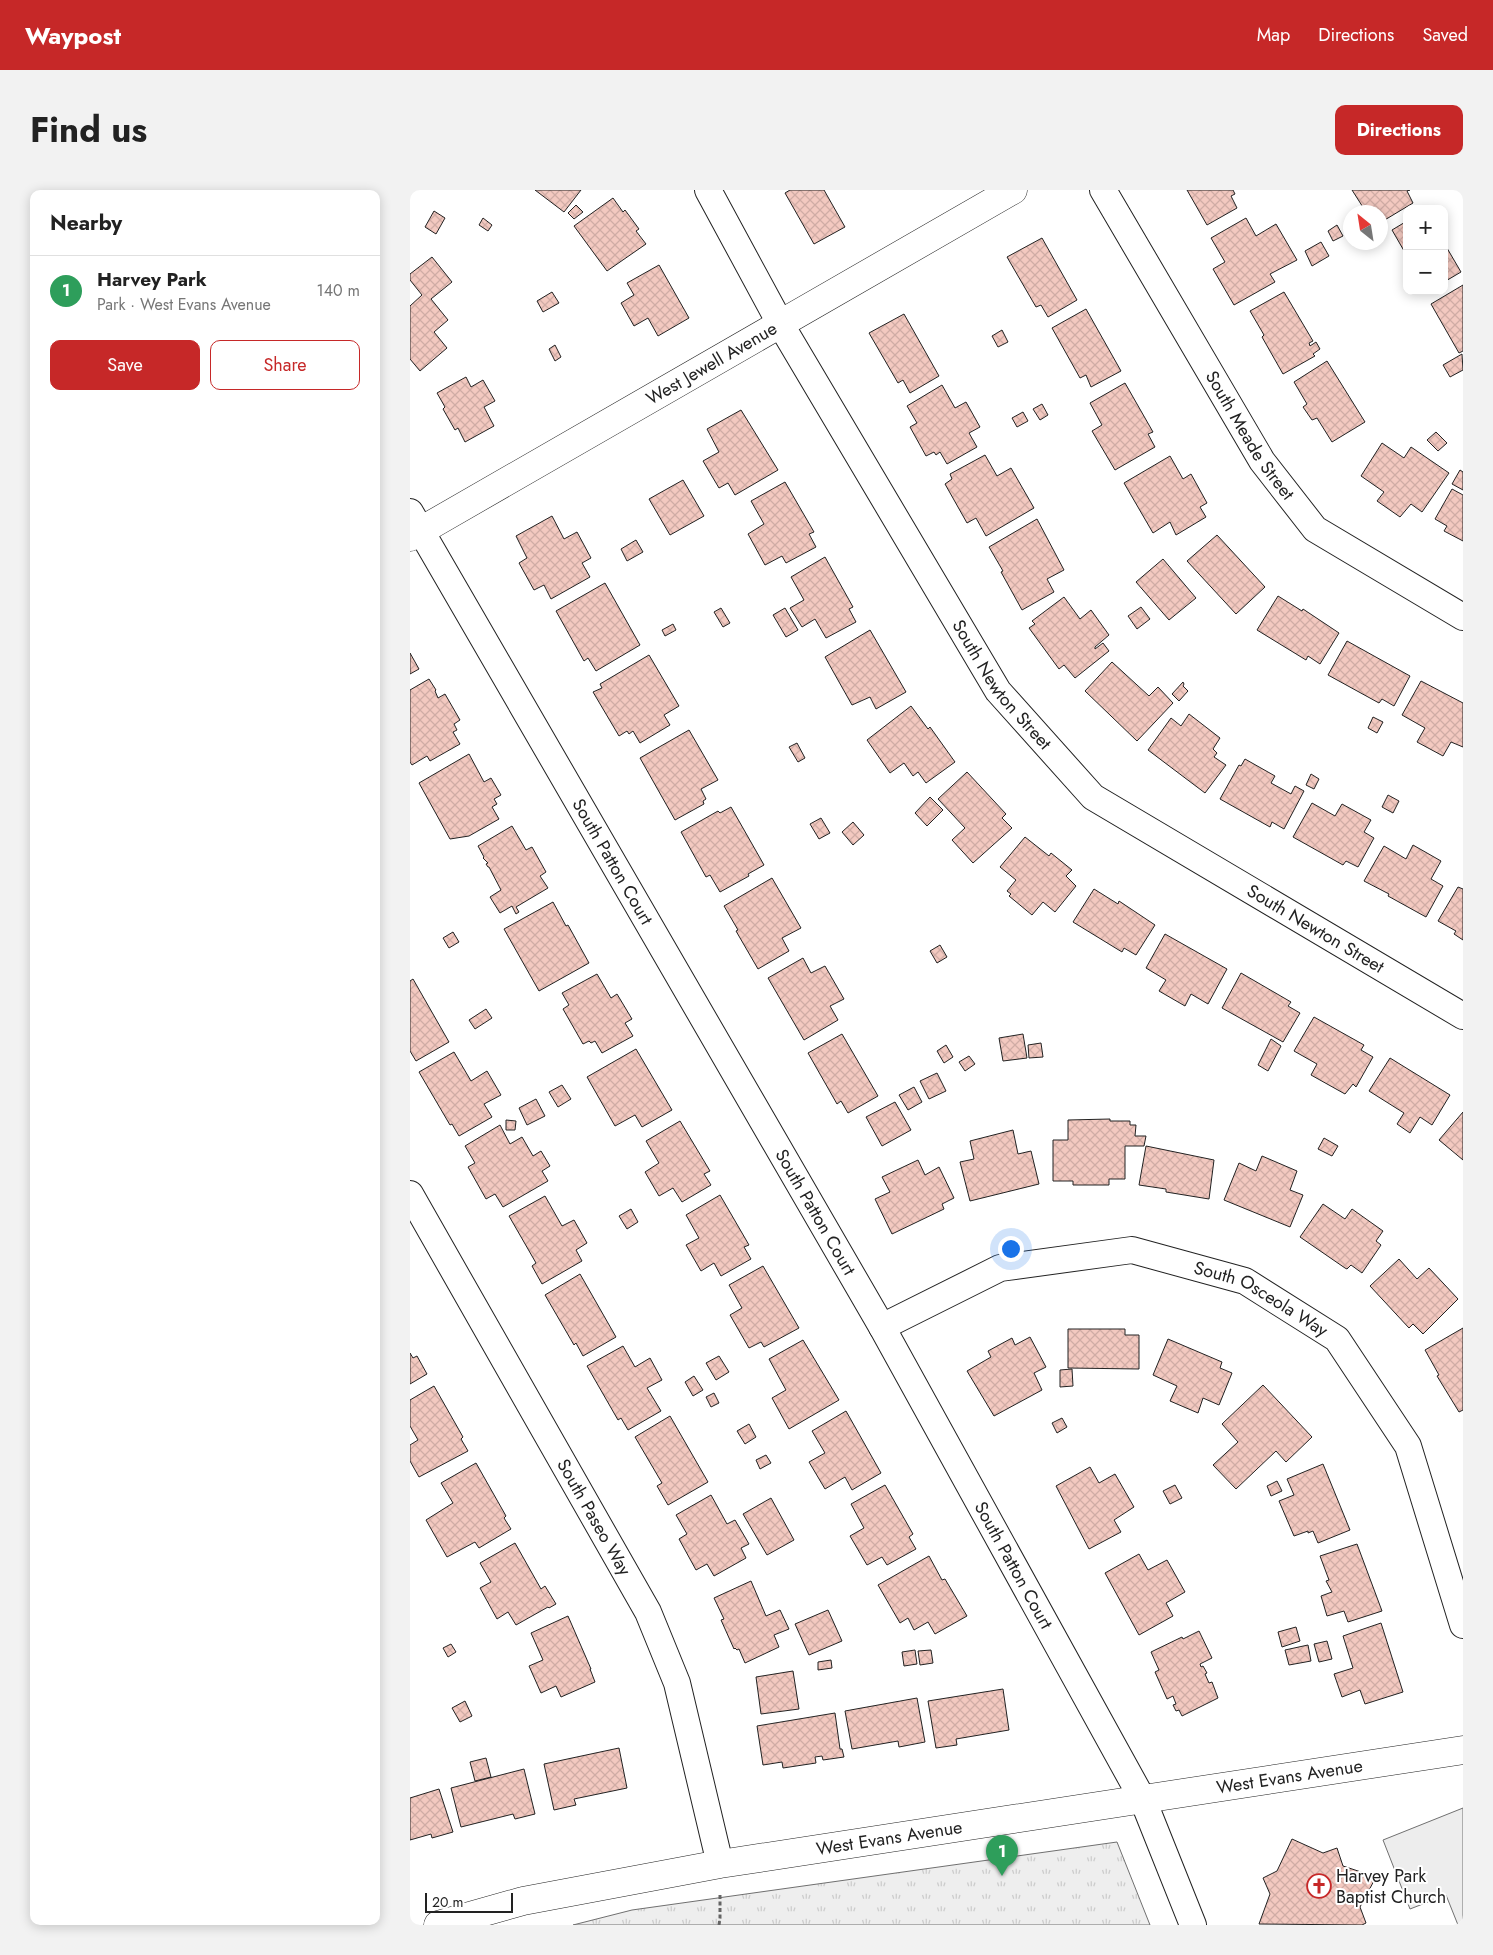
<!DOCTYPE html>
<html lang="en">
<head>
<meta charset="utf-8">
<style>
	body { margin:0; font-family:Jost,sans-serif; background:#f2f2f2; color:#222 }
	.controls { position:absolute; right:15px; top:15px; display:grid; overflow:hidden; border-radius:10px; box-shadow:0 2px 12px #0003 }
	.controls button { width:45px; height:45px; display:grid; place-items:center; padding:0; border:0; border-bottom:1px solid #e0e0e0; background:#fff; color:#222; font:25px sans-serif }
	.compass { position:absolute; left:933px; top:15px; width:45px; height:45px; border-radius:50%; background:#fff; box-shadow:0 2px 12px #0003; rotate:330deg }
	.scale { position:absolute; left:15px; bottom:12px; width:88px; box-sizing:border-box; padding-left:5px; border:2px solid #222; border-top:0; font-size:14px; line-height:18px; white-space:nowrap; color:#222; -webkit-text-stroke:4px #fff; paint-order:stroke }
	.you { position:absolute; left:600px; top:1058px; width:18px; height:18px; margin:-12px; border:4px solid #fff; border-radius:50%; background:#1a73e8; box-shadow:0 0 0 8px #1a73e833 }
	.badge { display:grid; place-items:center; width:32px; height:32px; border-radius:50%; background:#c62828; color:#fff; font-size:16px; font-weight:700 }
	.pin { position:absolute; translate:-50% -41px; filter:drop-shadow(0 1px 2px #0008) }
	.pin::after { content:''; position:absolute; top:26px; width:18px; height:15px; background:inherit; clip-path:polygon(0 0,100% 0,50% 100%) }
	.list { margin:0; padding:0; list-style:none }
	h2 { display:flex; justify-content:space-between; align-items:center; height:65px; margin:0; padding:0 20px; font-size:21px }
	h2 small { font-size:16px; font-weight:400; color:#767676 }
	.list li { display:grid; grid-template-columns:32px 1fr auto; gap:15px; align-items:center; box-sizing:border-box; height:70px; padding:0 20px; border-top:1px solid #e0e0e0 }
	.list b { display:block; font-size:19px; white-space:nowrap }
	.list p { margin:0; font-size:16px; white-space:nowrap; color:#767676 }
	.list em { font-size:16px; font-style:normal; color:#767676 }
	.actions { display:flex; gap:10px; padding:15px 20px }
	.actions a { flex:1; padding:11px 0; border:1px solid #c62828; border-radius:10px; text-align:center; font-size:18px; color:#c62828 }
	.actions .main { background:#c62828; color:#fff }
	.map { position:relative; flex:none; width:1053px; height:1735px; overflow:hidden; border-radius:10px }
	header { display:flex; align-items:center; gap:30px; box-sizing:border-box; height:70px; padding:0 25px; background:#c62828; color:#fff }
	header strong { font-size:24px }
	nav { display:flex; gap:28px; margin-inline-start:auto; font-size:18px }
	.intro { display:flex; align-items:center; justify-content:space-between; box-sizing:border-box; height:120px; padding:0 30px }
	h1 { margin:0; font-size:35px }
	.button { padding:12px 22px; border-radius:10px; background:#c62828; color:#fff; font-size:18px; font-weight:700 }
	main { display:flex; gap:30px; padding:0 30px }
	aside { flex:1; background:#fff; border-radius:10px; box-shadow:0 2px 12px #0003 }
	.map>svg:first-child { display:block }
	.park { fill:url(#park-tufts); stroke:#6f6f6f }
	.parking { fill:#ededed; stroke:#6f6f6f }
	.building { fill:url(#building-cross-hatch); stroke:#222 }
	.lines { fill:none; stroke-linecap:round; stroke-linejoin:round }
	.street-casing { stroke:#222; stroke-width:28 }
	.secondary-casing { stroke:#222; stroke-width:29 }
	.path { stroke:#646464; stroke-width:3; stroke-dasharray:4 2.5; stroke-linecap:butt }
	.street { stroke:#fff; stroke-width:26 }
	.secondary { stroke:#fff; stroke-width:28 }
	.labels { text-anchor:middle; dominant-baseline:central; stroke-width:4; stroke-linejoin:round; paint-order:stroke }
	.street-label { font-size:18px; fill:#222; stroke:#fff }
	.poi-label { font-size:18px; fill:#222; stroke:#fff; text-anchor:start }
</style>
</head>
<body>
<header>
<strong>Waypost</strong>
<nav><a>Map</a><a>Directions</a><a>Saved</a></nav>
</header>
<div class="intro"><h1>Find us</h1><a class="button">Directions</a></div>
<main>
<aside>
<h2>Nearby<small></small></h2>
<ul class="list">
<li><span class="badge" style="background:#2e9e5b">1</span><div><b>Harvey Park</b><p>Park · West Evans Avenue</p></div><em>140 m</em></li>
</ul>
<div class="actions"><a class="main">Save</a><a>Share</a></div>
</aside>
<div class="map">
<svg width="1053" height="1735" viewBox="0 0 1053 1735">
	<defs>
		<pattern id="park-tufts" width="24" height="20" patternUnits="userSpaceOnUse" patternTransform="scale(1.25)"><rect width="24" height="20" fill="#eee"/><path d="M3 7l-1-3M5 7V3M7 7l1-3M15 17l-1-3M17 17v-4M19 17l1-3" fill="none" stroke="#ccc"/></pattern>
		<pattern id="building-cross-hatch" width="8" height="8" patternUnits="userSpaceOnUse" patternTransform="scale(1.25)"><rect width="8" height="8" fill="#f3c9c0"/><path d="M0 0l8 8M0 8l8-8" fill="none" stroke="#d0aca5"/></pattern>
	</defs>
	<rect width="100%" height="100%" fill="#fff"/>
	<path class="park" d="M707,1652l33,83h-577l59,-15z"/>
	<path class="parking" d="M1053,1618v117h-5l-12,-30 -36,14 -27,-69z"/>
	<path class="building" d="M125,0h46l-17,22z
		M380,0h34l21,37 -31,17 -29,-51z
		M777,0h46l2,4 -4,2 6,12 -30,17z
		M942,0h58l-3,1 6,12 -30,18 -2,-9h-15z
		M203,8l10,14 2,-2 14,19 -3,2 10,13 -39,27 -33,-45z
		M166,15l7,7 -9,7 -6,-6z
		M24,21l11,7 -9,16 -11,-7z
		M73,28l9,7 -4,6 -9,-6z
		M836,28l10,18 20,-12 21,36 -27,14 5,8 -41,23 -21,-36 12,-7 -14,-24z
		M997,31v35l-15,-26z
		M927,35l6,11 -10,5 -5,-10z
		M632,48l35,62 -29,17 -7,-12 -5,2 -29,-50z
		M911,52l8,14 -17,10 -7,-15z
		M1034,53l17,29 -17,10z
		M22,67l20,25 -21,17 17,21 -14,12 13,16 -27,23 -10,-12v-53l12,-11 -12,-15v-6z
		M249,75l30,53 -31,18 -10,-18 -14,8 -13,-23 13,-8 -7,-12z
		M1053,95v66l-4,2 -28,-49z
		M142,102l7,11 -16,9 -6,-11z
		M874,102l29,49 -4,2 1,3 6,-4 4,7 -7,5 2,2 -32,18 -21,-37 2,-2 -14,-24z
		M676,119l35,62 -30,16 -5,-12 -6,3 -28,-50z
		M494,124l35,62 -29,17 -7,-13 -5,3 -29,-50z
		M592,140l6,12 -10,5 -6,-11z
		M145,155l6,12 -6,4 -6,-12z
		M1052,164l1,16 -13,7 -7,-12z
		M917,171l38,61 -33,20 -15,-24 -5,2 -9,-13 4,-3 -13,-22z
		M56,187l5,10 12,-7 12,21 -11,6 10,19 -29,16 -7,-14 -3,2 -12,-21 2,-2 -8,-14z
		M715,193l28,49 -5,2 7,13 -40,23 -23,-39 10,-6 -12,-22z
		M532,195l13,23 11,-6 14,25 -11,6 8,14 -30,17 -7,-12 -4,3 -2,-3 -8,4 -16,-29 7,-4 -10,-17z
		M632,214l6,11 -8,5 -7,-11z
		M331,220l37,60 -43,25 -7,-12 -9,5 -16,-27 16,-9 -12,-23z
		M613,222l5,9 -11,6 -5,-9z
		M1026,242l11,11 -9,8 -11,-11z
		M972,253l22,15 7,-11 38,26 -27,39 -11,-8 -11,13 -23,-16 7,-9 -23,-16z
		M575,265l12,21 14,-8 23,40 -48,28 -10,-18 -9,5 -22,-39 7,-5 -2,-5z
		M760,266l13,23 8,-5 16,29 -7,4 6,10 -30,18 -6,-13 -17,11 -29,-50z
		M1050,280l3,2v18l-11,-6z
		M273,290l21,36 -34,19 -21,-36z
		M375,292l29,50 -5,2 7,13 -30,16 -4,-7 -17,9 -17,-31 16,-10 -13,-23z
		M1042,299l11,6v46l-19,-10 3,-5 -12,-7z
		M142,326l12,23 13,-7 14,26 -9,5 8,14 -39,22 -7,-14 -10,5 -15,-27 8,-5 -11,-22z
		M627,329l27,51 -17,9 7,13 -32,18 -21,-38 2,-1 -14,-24z
		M807,345l48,52 -29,27 -49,-53z
		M226,350l7,12 -16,9 -6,-12z
		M415,367l28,50 -4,2 7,13 -30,16 -11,-19 -13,8 -12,-19 14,-8 -13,-23z
		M753,369l33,39 -27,22 -33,-38z
		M195,393l35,62 -44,26 -8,-13 -4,3 -28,-50z
		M868,406l24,15 1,-2 36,24 -19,31 -12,-8 -2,4 -49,-30z
		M654,407l16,22 11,-9 18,25 -14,12v2l8,-6 6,8 -34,27 -11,-13 -5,4 -30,-41 6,-4 -3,-3z
		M731,417l9,12 -13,10 -9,-13z
		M311,418l9,15 -7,4 -9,-15z
		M375,418l13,22 -12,7 -13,-22z
		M263,434l3,6 -11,6 -3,-6z
		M460,440l36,62 -30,17 -6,-12 -18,8 -27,-48z
		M937,451l63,35 -16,30 -12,-7 -3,4 -51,-28z
		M0,463l9,16 -9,5z
		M239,465l30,51 -15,9 6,10 -30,18 -7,-12 -4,3 -2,-3 -8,5 -26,-44 9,-4 -2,-4z
		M702,472l37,34 9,-9 15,16 -36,38 -52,-50z
		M19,489l7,11 -1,1 3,7 7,-4 15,26 -6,4 3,6 -4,2 7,12 -30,17 -3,-5 -15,9 -2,-3v-72z
		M1011,491l42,22v44l-12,-5 -8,14 -26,-14 8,-14 -23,-13z
		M773,492l1,2 -1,2 5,5 -9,10 -7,-7z
		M501,516l17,23 2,-2 25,35 -29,21 -8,-11 -5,4 -9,-13 -14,10 -23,-33z
		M779,524l31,24 -7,11 4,4 -3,4 12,8 -21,28 -57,-43 23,-32 10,8z
		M963,527l10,5 -6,11 -9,-5z
		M279,540l29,50 -17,9 5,10 -3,2 1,3 -29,16 -35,-62z
		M387,553l8,15 -7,4 -9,-15z
		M59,564l15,28 7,-4 10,17 -7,4 3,5 -5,3 7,12 -30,17 -19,3 -31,-56z
		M835,569l30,17 -4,7 20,11 4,-8 9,5 -20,38 -12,-7 -2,5 -50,-28 19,-34 2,1z
		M557,582l39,42 -4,4 10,10 -39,35 -21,-23 13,-12 -27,-29z
		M901,584l8,5 -5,10 -8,-4z
		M978,605l11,6 -6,12 -11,-6z
		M520,607l13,13 -16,16 -12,-13z
		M902,613l23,13 7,-12 29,16 -7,12 10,6 -16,29 -12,-6 -3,4 -50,-28z
		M321,617l33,58 -16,9 1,2 -29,16 -10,-17 -4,2 -25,-45 37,-21 2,2z
		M411,628l9,15 -11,6 -9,-15z
		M443,632l11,13 -11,10 -11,-13z
		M102,636l14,24 6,-3 14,25 -6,4 8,12 -32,19 3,5 -3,2 -4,-8 -12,7 -10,-16 11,-7 -12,-23h-1l-2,-3 2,-1 -5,-5 1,-1 -6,-11z
		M615,647l24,19 2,-3 21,17 -6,6 10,10 -21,26 -12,-10 -11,13 -23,-19 2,-2 -4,-3 9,-11 -16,-13z
		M1003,655l28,16 -10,18 12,7 -17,31 -38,-21 1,-2 -25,-13 20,-35 22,13z
		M362,688l29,50 -19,10 7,13 -31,18 -22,-38 2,-1 -14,-24z
		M1048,697l5,2v51l-9,-6 2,-3 -18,-10z
		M684,699l24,15 1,-3 36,24 -19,30 -12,-7 -2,4 -49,-30z
		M143,712l13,24 2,-1 21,38 -50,28 -35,-62z
		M43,742l6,10 -10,6 -6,-10z
		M755,744l62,35 -19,35 -17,-10 -6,12 -26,-15 7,-11 -20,-12z
		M530,755l7,12 -10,6 -7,-12z
		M393,768l8,15 14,-7 19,33 -14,7 8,14 -34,20 -36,-62z
		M831,783l50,29 -3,4 12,7 -17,29 -61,-34z
		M187,784l14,24 6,-4 15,25 -7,4 8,13 -31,17 -7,-12 -4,2 -2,-2 -6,3 -20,-35 6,-4 -7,-12z
		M3,789l36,63 -33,19 -6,-10v-70z
		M76,819l6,9 -17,11 -6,-9z
		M904,827l50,28 -3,5 12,7 -17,30 -3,-3 -8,10 -34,-19 6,-11 -23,-13z
		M432,844l36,62 -30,17 -7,-12 -4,3 -29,-51z
		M613,844l4,24 -24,3 -4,-23z
		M861,849l10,7 -13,25 -10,-6z
		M631,853l2,14 -14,1 -1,-13z
		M536,855l7,12 -9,6 -7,-12z
		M226,859l36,61 -30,17 -7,-12 -20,11 -28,-49z
		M44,862l17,29 16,-10 14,24 -17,9 8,13 -33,19 -7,-12 -2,1 -31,-53z
		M559,866l6,8 -10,7 -6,-9z
		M980,868l60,37 -18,30 -12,-8 -10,16 -13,-9 7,-11 -35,-22z
		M527,883l9,18 -17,8 -9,-18z
		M152,895l9,14 -13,8 -9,-15z
		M504,897l8,15 -14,8 -9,-15z
		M126,909l9,17 -18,9 -8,-17z
		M485,912l16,28 -29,16 -16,-29z
		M1053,922v48l-24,-20z
		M700,929v2h20v4h6l-1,11h11l-2,10h-19v33h-16v6h-36v-4h-20v-41h15v-20z
		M96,930l10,1 -1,9h-9z
		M270,931l30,50 -6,3 7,11 -29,17 -9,-14 -14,8 -14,-24 14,-9 -13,-22z
		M90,935l10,19 12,-7 11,19 8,-5 9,15 -8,5 6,10 -45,26 -8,-13 -9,5 -18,-32 7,-4 -10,-17z
		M603,940l5,24 13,-3 8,33 -69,17 -10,-39 14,-3 -4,-18z
		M914,948l14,8 -6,10 -14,-7z
		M736,956l68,14 -5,39 -43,-7v-3l-27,-4z
		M852,966l35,15 -7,19 13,5 -13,32 -66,-27 15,-37 17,8z
		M508,970l7,15 14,-8 15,31 -12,6 2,5 -52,25 -17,-35 15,-7 -8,-15z
		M310,1005l29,50 -5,2 7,12 -30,17 -7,-13 -13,8 -15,-26 13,-7 -13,-23z
		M135,1006l17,30 12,-6 13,23 -11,7 6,11 -40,23 -10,-18 4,-3 -27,-47z
		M913,1014l22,15 7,-10 31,22 -7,10 5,4 -19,28 -11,-8 -4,4 -2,-1 -45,-31z
		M221,1019l7,13 -11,7 -8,-13z
		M989,1069l18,20 12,-11 29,31 -35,35 -10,-10 -4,4 -39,-42z
		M353,1076l36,62 -35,19 -3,-5 -12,6 -19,-33 12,-7 -13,-23z
		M170,1084l36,63 -33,19 -7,-13 -2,2 -29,-50z
		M1053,1138v82l-4,2 -22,-36 2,-1 -14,-25z
		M658,1139h57v6h14v34l-71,-1z
		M620,1147l16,30 -12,6 8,17 -48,26 -27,-45 24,-14 -3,-6 24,-13 3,7z
		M758,1149l54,23 -2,6 12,5 -13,32 -16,-7 -5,15 -28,-12 7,-15 -24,-11z
		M393,1150l36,60 -50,29 -17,-31 14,-8 -17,-31z
		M213,1156l12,21 15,-9 12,22 -15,8 14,23 -33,19 -7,-12 -3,2 -31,-54z
		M0,1163l3,5 4,-2 10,18 -17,10z
		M309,1166l10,16 -13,8 -10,-17z
		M662,1179l1,17 -13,1v-17z
		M284,1186l9,14 -10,6 -8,-14z
		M853,1195l49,52 -26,25 -10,-11 -40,38 -23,-24 25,-23 -16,-18z
		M24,1196l29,51 -2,2 7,12 -49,26 -9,-16v-16l8,-5 -8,-14v-26z
		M304,1203l5,10 -8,4 -5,-10z
		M436,1221l35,62 -29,17 -7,-13 -20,12 -16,-27 16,-9 -13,-22z
		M260,1226l38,66 -40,23 -11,-19 5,-3 -27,-46z
		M652,1228l5,9 -10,6 -5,-10z
		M339,1234l7,13 -11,7 -8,-13z
		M356,1265l5,8 -11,6 -4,-9z
		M66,1273l30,53 -2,2 7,11 -32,19 -4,-6 -28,15 -21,-37 27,-17 -12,-20z
		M913,1274l27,66 -32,13 -5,-12 -5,2v-2l-14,5 -15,-35 15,-6 -7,-16z
		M680,1277l9,16 16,-9 19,33 -20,13 7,12 -32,17 -33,-63z
		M867,1291l5,10 -11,5 -4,-10z
		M475,1295l28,49 -4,3 7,12 -29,16 -5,-8 -15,8 -17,-29 14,-8 -13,-24z
		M765,1295l7,13 -12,6 -7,-13z
		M301,1305l16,29 8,-4 14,24 -8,4 5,10 -32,18 -7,-12 -11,6 -17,-31 8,-5 -11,-19z
		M361,1308l23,42 -27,15 -24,-41z
		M105,1353l26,46 4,-3 11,18 -7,4 -1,-1 -32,18 -8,-13 -11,7 -17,-31 11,-6 -11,-19z
		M947,1354l25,67 -34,11 -4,-11 -17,5 -6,-20 11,-4 -6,-11 3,-1 -9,-24z
		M729,1364l9,16 19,-10 18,32 -19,11 7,13 -34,19 -34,-62z
		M519,1366l13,24 3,-1 22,37 -32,18 -7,-12 -14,8 -6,-12 -8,5 -22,-38z
		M341,1391l15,35 14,-6 9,19 -15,6 5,12 -34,16 -6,-14 -2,1 -2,-2 -1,1 -13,-29 3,-1 -10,-21z
		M418,1420l14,31 -33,14 -14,-31z
		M158,1426l23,53h-1l5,13 -34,15 -5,-11 -15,7 -12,-27 14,-6 -12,-27z
		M971,1433l22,69 -38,12 -5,-14 -18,7 -8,-23 19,-6 -10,-32z
		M886,1437l4,14 -18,6 -4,-15z
		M789,1441l13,27 -12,6 1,3 2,-1 4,7 -2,1 4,9 3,-1 6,16 -36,18 -3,-6 -3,1 -3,-6 3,-1 -3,-8 -6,3 -12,-27 4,-2 -8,-18 31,-15 1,2z
		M917,1451l5,18 -13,3 -5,-18z
		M41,1454l5,8 -8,5 -5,-9z
		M898,1455l3,16 -22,4 -4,-15z
		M505,1460l2,14 -13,2 -2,-14z
		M521,1460l2,13 -13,2 -2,-14z
		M421,1470l1,8 -14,2v-8z
		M383,1481l6,38 -38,5 -5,-37z
		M593,1499l6,41 -53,9 1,6 -21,3 -8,-47z
		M507,1508l8,44 -26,5 -1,-6 -46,8 -7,-38z
		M55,1511l7,15 -12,6 -8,-14z
		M425,1523l5,36h2l2,8 -21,3 -1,-4 -7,1 1,6 -33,5 -1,-6 -19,3 -6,-39z
		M209,1558l8,40 -53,11 2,6 -22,5 -10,-46z
		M76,1568l5,19 -16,4 -5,-19z
		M114,1579l11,45 -20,5 -2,-5 -52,13 -10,-39z
		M29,1599l14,43 -21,6 -1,-4 -21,6v-42z
		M882,1649l31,14 14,-5 6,18 33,11 -16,30 6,16 -4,2 -103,-1 11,-30 -7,-16 14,-7z"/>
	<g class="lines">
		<g class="street-casing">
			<g id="street">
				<path id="s1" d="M298,0l73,135 217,366 95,106 370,219"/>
				<path id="s2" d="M693,0l159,271 53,68 148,88"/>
				<path id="s3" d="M0,322l472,815 261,473 50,125"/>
				<path id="s4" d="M0,1004l238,418 29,71 43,181"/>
				<path id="s5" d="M472,1137l118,-59 132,-18 113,31 92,58 71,107 55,179"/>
			</g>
		</g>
		<g class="secondary-casing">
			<g id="secondary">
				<path id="s6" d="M0,347l603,-347"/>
				<path id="s7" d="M28,1735l85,-24 197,-37 743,-114"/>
			</g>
		</g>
		<path class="path" d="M309,1735l1,-7v-25"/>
		<use href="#street" class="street"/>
		<use href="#secondary" class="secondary"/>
	</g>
	<defs>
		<g id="church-ring" transform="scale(1.25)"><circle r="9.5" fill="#fff" stroke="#c62828" stroke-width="1.5"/><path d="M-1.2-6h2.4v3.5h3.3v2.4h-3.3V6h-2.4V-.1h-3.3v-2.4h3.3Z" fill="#c62828"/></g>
	</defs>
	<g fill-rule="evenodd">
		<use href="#church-ring" x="909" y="1696"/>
	</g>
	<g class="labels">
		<g class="street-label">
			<text stroke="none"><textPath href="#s6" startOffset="348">West Jewell Avenue</textPath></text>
			<text stroke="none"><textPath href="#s2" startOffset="286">South Meade Street</textPath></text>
			<text stroke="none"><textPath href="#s1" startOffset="576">South Newton Street</textPath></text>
			<text stroke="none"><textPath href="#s3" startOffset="404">South Patton Court</textPath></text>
			<text stroke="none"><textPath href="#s1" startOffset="980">South Newton Street</textPath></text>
			<text stroke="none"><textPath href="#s3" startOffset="809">South Patton Court</textPath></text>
			<text stroke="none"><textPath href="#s5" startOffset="404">South Osceola Way</textPath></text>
			<text stroke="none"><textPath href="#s4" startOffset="372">South Paseo Way</textPath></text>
			<text stroke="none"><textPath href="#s3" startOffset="1214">South Patton Court</textPath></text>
			<text stroke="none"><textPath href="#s7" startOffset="865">West Evans Avenue</textPath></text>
			<text stroke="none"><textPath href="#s7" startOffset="460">West Evans Avenue</textPath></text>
		</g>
		<g class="poi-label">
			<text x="926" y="1686">Harvey Park<tspan x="926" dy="21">Baptist Church</tspan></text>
		</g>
	</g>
</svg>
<div class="controls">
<button>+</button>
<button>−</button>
</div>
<svg class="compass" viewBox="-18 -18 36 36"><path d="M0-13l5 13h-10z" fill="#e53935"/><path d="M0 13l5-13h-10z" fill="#767676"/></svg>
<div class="scale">20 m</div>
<div class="you"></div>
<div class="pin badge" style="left:592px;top:1686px;background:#2e9e5b">1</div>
</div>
</main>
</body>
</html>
